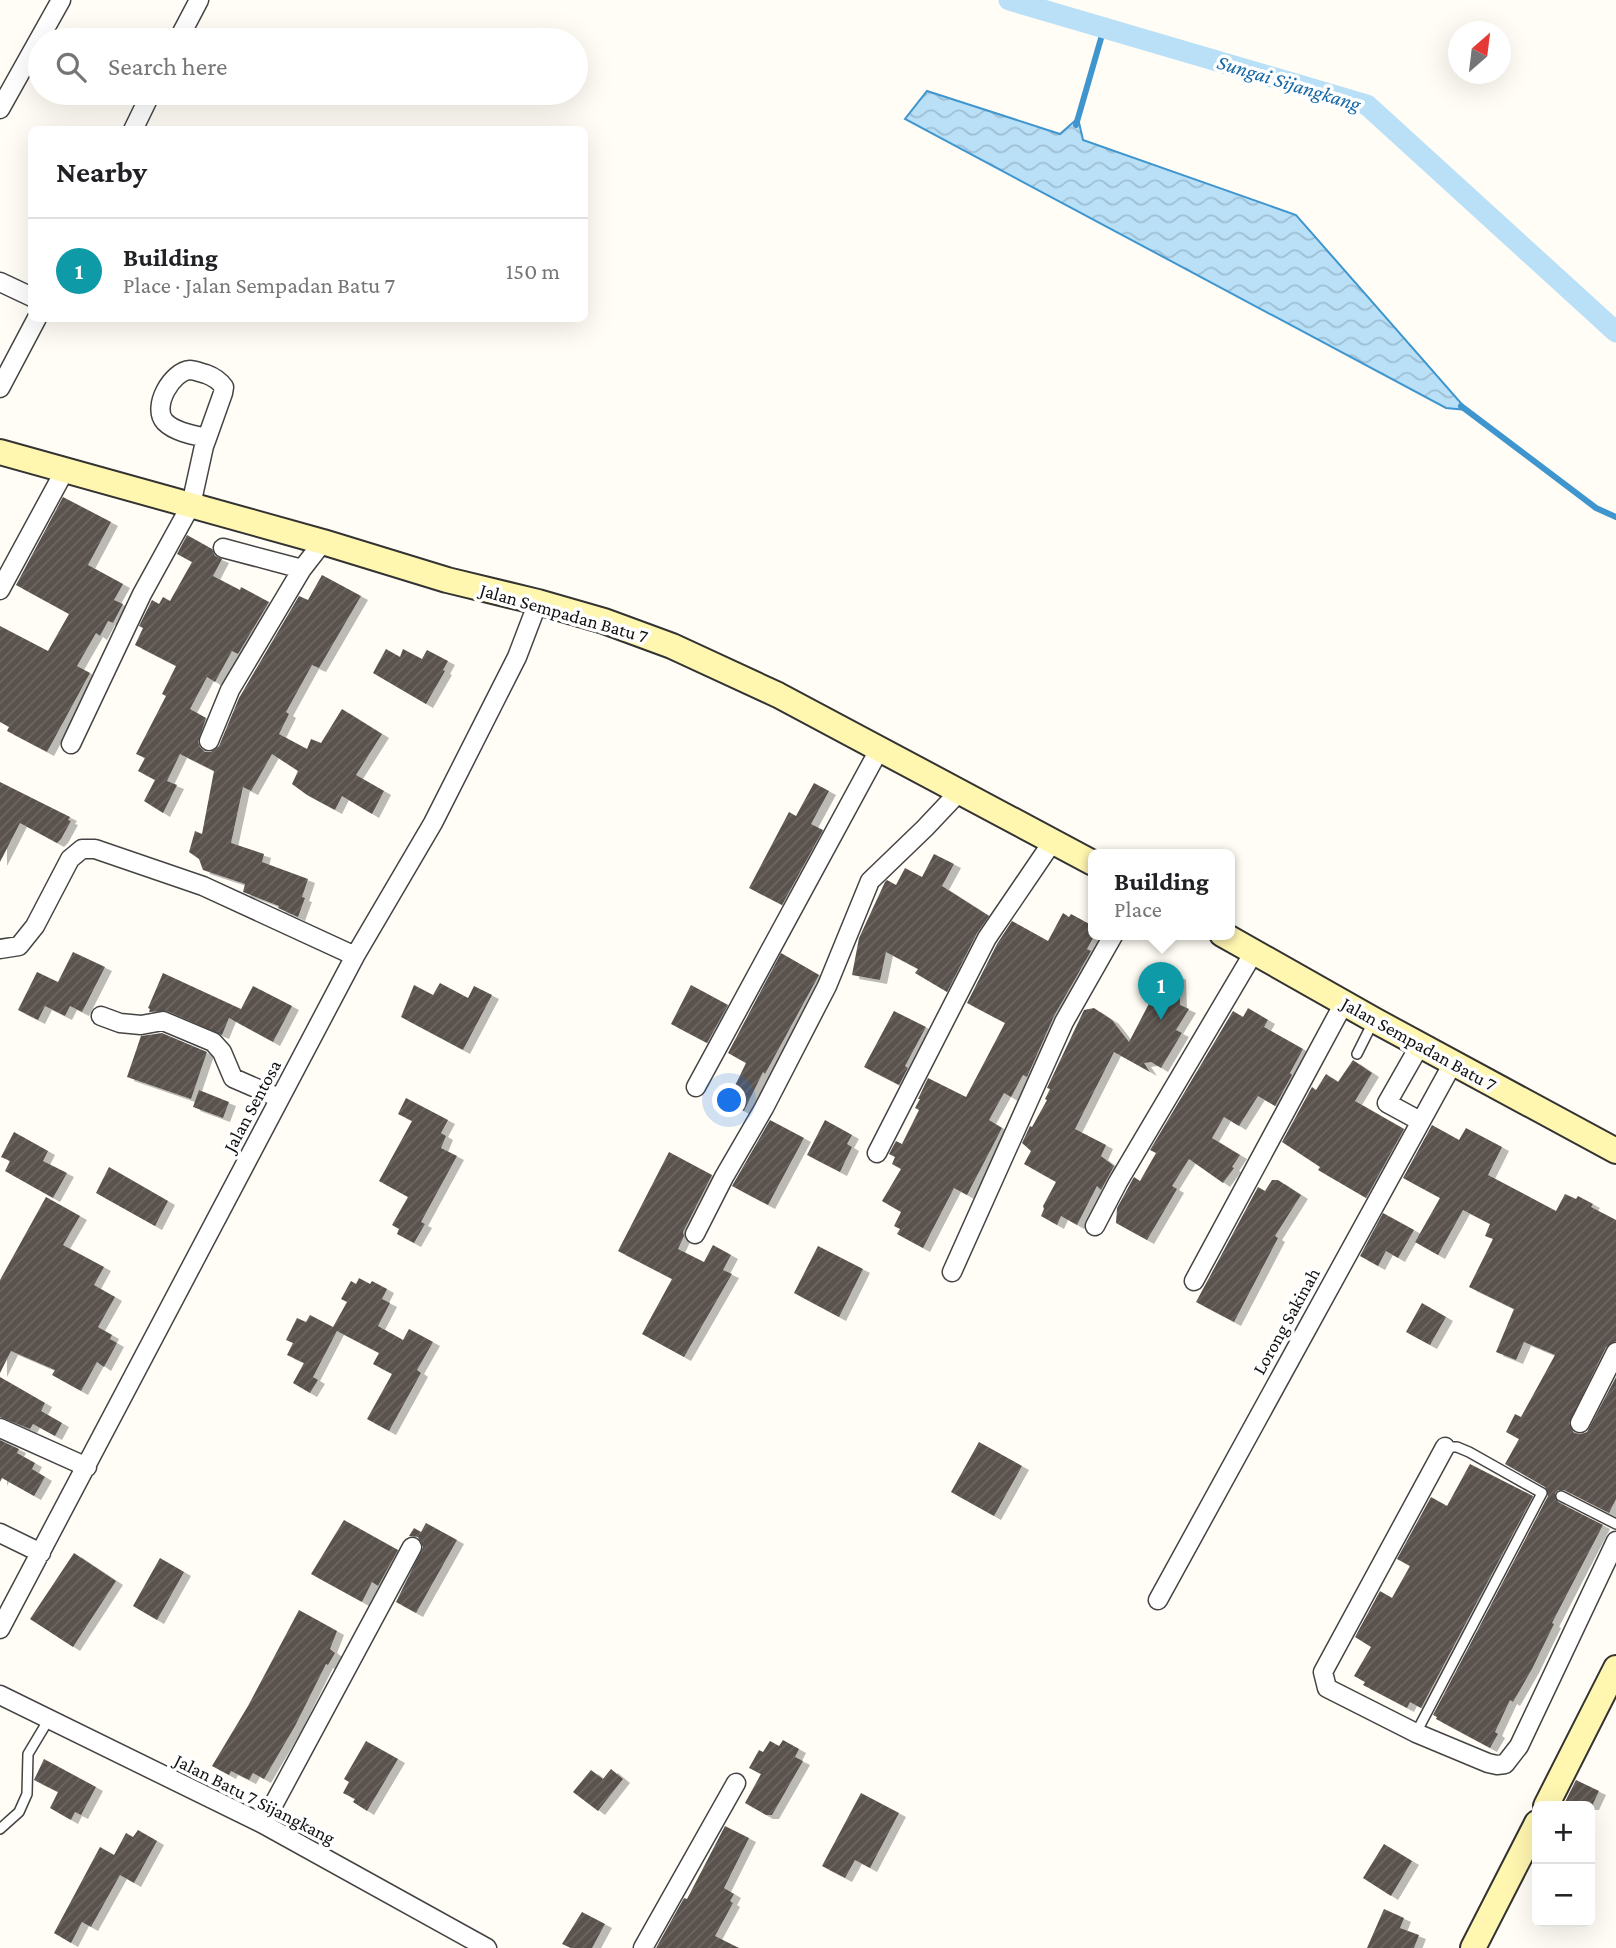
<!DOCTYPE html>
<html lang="en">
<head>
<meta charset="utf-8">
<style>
	body { margin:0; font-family:"Crimson Pro",serif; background:#f2f2f2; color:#202124 }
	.controls { position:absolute; right:21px; bottom:21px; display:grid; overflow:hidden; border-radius:10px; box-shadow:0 7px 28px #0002 }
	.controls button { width:63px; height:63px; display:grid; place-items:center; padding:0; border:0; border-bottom:2px solid #e0e0e0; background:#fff; color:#202124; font:35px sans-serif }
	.compass { position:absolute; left:1448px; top:21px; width:63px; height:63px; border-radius:50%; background:#fff; box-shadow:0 7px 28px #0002; rotate:28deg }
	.you { position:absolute; left:730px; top:1101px; width:24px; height:24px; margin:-18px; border:5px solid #fff; border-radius:50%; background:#1a73e8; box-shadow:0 0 0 10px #1a73e833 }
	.badge { display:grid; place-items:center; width:46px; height:46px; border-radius:50%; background:#db2777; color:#fff; font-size:23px; font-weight:700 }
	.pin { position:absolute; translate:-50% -58px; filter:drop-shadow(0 2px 4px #0008) }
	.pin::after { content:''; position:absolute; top:37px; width:24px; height:21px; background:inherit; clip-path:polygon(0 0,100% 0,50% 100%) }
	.popup { position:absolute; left:1088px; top:849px; width:147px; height:91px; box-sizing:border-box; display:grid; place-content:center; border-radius:10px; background:#fff; filter:drop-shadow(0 2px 5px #0005); font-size:23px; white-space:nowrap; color:#757577 }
	.popup b { font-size:26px; color:#202124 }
	.popup::after { content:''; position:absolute; left:50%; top:100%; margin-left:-14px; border:14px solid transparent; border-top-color:#fff }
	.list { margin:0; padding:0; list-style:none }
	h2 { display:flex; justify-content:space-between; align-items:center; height:91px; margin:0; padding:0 28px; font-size:30px }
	h2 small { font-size:23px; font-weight:400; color:#757577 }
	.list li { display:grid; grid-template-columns:46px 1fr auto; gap:21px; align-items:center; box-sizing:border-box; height:105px; padding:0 28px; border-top:2px solid #e0e0e0 }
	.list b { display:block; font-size:26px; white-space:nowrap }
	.list p { margin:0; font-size:23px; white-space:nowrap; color:#757577 }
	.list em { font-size:23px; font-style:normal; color:#757577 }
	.icon { flex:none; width:38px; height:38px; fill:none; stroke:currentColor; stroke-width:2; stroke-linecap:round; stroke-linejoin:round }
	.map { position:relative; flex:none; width:1616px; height:1948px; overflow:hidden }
	.search { position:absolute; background:#fff; box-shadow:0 7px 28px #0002; left:28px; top:28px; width:560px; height:77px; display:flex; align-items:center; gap:18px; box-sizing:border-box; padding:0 24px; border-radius:38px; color:#757577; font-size:26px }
	.panel { position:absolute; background:#fff; box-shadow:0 7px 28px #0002; left:28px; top:126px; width:560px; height:196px; border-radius:10px }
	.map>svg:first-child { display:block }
	.water { fill:url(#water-waves); stroke:#3f96cf; stroke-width:2 }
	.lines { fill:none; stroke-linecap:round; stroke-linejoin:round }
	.stream { stroke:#3f96cf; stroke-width:6 }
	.canal { stroke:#b9e0f7; stroke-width:21 }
	.building { fill:url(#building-hatch); filter:url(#shadow) }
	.lane-casing { stroke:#444; stroke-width:12 }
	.street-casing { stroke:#444; stroke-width:21 }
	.secondary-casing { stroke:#333; stroke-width:28 }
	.lane { stroke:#fff; stroke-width:9 }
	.street { stroke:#fff; stroke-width:18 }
	.secondary { stroke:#fff6b0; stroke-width:24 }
	.labels { text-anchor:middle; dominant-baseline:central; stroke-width:7; stroke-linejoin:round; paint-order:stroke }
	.street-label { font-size:19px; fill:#111; stroke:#fff }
	.water-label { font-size:21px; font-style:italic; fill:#1768a6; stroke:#fff }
</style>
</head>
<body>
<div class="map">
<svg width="1616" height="1948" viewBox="0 0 1616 1948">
	<defs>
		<pattern id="water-waves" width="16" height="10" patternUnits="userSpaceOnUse" patternTransform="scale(1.75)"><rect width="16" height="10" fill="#b9e0f7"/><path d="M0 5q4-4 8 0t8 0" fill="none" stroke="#9ebfd3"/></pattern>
		<pattern id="building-hatch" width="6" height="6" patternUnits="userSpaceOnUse" patternTransform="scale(1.75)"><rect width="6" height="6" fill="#5a524d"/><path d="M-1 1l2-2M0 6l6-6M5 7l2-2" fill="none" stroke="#6d6662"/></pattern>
		<filter id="shadow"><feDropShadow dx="7" dy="4" stdDeviation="0" flood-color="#0004"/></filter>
	</defs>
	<rect width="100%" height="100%" fill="#fffdf5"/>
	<path class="water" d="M927,91l133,43 18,-16 5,22 213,75 171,195 -21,-2 -541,-289z"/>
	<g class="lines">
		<path class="stream" d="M1076,125l28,-97
			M1461,406l135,102 20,9"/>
		<path class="canal" d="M1009,0l358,105 249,227"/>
	</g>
	<path class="building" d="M63,497l48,25 -23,43 35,19 -9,16 9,4 -10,19 -5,-2 -8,15 -4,-3 -19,33 13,7 -43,79 -40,-21 2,-4 -9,-5v-96l48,25 21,-37 -53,-29z
		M187,535l25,14 3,7 7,3 -9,17 27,14 1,-3 28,15 -31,52 -6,-3 -17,31 -8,-5 -17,32 16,9 -8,24 2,5 5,5h6l8,-6 20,-48 60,-102 9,4 14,-25 39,21 -42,72 -7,-3 -26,47 3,2 -10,20 28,15 4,-10 10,4 21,-34 40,25 -26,41 28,16 -12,23 -30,-18 -7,14 -28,-15 -15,-11 6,-13 -26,-17 -21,37 -8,-4 -12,56 33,11 -2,8 46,17 -6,18 3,1 -7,19 -20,-9 1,-2 -36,-14 2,-8 -42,-14 -4,-11 -10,-7 6,-21 7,3 12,-63 -34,-17 -13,27 10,4 -14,28 -19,-12 11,-21 -17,-9 7,-13 -9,-4 30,-58 -4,-2 14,-28 -41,-21 8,-17 -4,-2 13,-26 7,4 4,-7 7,4 22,-39 -15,-8z
		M386,649l14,8 3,-8 19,10 5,-9 21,11 -5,9 2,1 -19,33 -53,-31z
		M0,782l70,35 -2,3 3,1 -10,18 -4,4 -37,-20 -20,39z
		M814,783l15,8 -18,33 12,6 -41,75 -33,-17 40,-76 7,4z
		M934,854l20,10 -12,22 47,30 -12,17 -30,59 -32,-19 3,-4 -32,-17 -6,28 -28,-5 7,-37 26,-56 2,-2 9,5 9,-17 17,9z
		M1063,913l6,4 2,-3 22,12v12l-6,11 4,2 -37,65 -27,61 -4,-2 -12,22 -7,-4 -15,27 13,8 -35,67 -13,-7 -31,60 -26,-14 3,-5 -6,-3 7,-14 -19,-11 19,-32 -9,-5 3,-7 -6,-3 7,-13 6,3 17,-34 -4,-2 5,-9h-2l10,-21 38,19 39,-74 -38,-20 30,-59 15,-23 36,20z
		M73,952l32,15 -23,45 -12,-6 -5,10 -20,-10 -7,14 -20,-10 19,-38 21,10z
		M781,953l38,22 -54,99 -2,-2 -19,39 -17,-9 19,-39 -18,-10z
		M1167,969l12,7 1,29 9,4 -13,21 6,3 -21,35 -10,-6 -7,1 6,9 -36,-20 -39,77 31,16 -5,11 13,10 -13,24 -4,-4 -20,39 -16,-9 -4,9 -16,-9 3,-7 -1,-3 13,-24 -32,-18 7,-13 -9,-8 8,-17 2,1 15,-27 -2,-1 5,-10 -3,-1 37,-78 10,-2 18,12 17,22z
		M163,973l78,36 12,-23 39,20 -19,36 -44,-24 -7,17 -55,-24 -18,1 1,-3 -2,-1z
		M440,983l28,15 6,-12 18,9 -29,55 -62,-33 13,-32 19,10z
		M691,985l37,20 -21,38 -36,-19z
		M1248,1008l20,12 -4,7 39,22 -13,24 2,2 -17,31 -17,-10 -19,30 -15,-9 -12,21 28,17 -8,12 2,1 -11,15 -34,-24 -17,27 5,3 -30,51 -31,-17 1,-15 17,-31 6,4 16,-28 -6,-3 83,-139 10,6z
		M894,1011l32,16 -21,39 3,2 -9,17 -35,-18z
		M162,1033l45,19 -16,47 -64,-22 14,-41z
		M1353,1060l19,13 -17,28 49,28 -38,69 -48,-28 2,-3 -38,-25 30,-55 4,3 10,-16 12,8z
		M199,1090l30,12 -6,16 -30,-11z
		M406,1098l42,22 -7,13 5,3 -5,12 16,8 -36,66 4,2 -11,19 -17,-9 2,-5 -7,-4 16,-28 -29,-16 33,-60 -14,-7z
		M770,1120l34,18 -36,67 -36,-19z
		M825,1120l27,15 -5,9 5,3 -12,25 -33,-17z
		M1432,1125l27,15 7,-12 36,19 -14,28 68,36 9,-17 11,5 2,-3 15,8 -2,3 25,13v121l-10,6 -37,76 5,10 7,1 6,-2 29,-55v122l-7,14 -45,-23h-6l-3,3 3,9 45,23 -51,98 2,1 -22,45 -19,33 -3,-2 -15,32 3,2 -8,14 -54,-29 1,-2 -4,-2 115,-219 -3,-9 -40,-23 14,-25 -13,-7 9,-18 6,3 34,-62 -31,-13 -8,18 -20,-8 18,-43 -45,-22 24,-48 -8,-3 5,-12 -27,-14 -25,45 -23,-13 25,-44 -37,-20z
		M14,1132l34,19 -5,10 24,12 -14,25 -48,-27 5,-10 -9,-4z
		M669,1152l43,23 -29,57 1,4 -6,13 26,13 9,-17 18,10 -8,15 9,4 -48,83 -42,-23 30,-55 -54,-28z
		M109,1167l59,34 -13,25 -59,-33z
		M1272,1180h6l23,15 -26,41 3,2 -44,84 -38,-20 62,-115 7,4z
		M46,1197l34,19 -17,29 41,22 -10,18 21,12 -17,30 14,8 -2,4 7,4 -13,24 -7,-5 -16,29 -29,-16 3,-5 -44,-19 -11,22v-93z
		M1383,1213l31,17 -16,28 -12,-7 -8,15 -18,-10z
		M818,1246l45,23 -24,48 -45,-24z
		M359,1278l11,6 2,-3 15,8 -5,10 8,4 -12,23 25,14 6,-11 24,13 -16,28 4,3 -32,58 -22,-12 25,-45 -19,-10 6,-11 -42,-22 -24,46 5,3 -8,13 -17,-10 11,-20 -17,-8 6,-12 -7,-3 11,-22 9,4 4,-7 23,12 14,-25 -6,-3 10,-18 5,3z
		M1422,1303l24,14 -16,28 -24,-13z
		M0,1377l45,26 -4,8 21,12 -7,13 -22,-12 -3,5 -30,-12z
		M0,1440l19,9 -2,4 18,10 -3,6 13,8 -11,19 -32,-18 -2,4z
		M979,1442l43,24 -28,50 -43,-24z
		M1470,1464l63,32 -112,212 -11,-6 -3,6 -44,-23 2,-3 -11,-6 17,-29 -16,-10 25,-46 12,7 18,-32 -13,-7 34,-62 16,9z
		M344,1520l54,30 -20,36 -6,-4 -10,20 -51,-28z
		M426,1523l31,17 -41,73 -20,-11 27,-55 -5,-10 -9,-1 5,-8 7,4z
		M74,1553l42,28 -43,66 -43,-28z
		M160,1558l24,14 -27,48 -24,-14z
		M299,1610l38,21 -7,18 5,4 -7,12 -2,-1 -31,62 -31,53 -11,-6 -4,7 -18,-9 -2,4 -17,-9 36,-60z
		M783,1740l16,9 -4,8 8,4 -31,54h-6l-21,-12 16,-29 -12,-6 10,-18 4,2 7,-11 9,5z
		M366,1741l32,18 -31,52 -14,-9 2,-3 -12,-6 6,-11 -5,-3z
		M44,1759l52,28 -15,28 -6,-3 -4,8 -21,-12 8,-16 -24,-12z
		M611,1769l12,10 -25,32 -25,-19 18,-22 12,9z
		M1576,1780l23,11 -7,15h-29z
		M861,1793l38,20 -29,55 -15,-8 -10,18 -23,-12z
		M725,1826l24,12 -25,50 10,6 -4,7 3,2 -18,33 24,12h-83l28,-50 3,1z
		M138,1830l19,11 -23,42 -14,-8 -29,52 -9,-5 -11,21 -17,-10 46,-86 14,8 12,-22 7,4z
		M1384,1844l28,17 -21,35 -28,-18z
		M1384,1909l20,9 -4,10 19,7 -5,13h-47z
		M582,1912l23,12 -13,24h-21l-9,-4z"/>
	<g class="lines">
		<g class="lane-casing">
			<path id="lane" d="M1357,1054l16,-32
				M1561,1496l55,28
				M1416,1733l126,-240 -73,-41 -12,-5h-12
				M0,1829l19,-17 8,-18 1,-40 21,-35"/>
		</g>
		<g class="street-casing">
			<path id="street" d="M178,40l21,-40
				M0,109l61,-109
				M133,130l18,-37
				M0,282l32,15
				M0,388l37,-70
				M223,548l79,21
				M0,590l65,-120
				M209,741l21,-51 72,-121 21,-27
				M71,744l71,-150 49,-89 13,-59 3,-8 16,-45 1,-6c-5,-7 -10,-10 -18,-13 -5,-1 -11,-4 -16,-4 -18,1 -39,37 -25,52 10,10 28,13 42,16
				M0,949l19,-3 16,-20 35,-67 12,-10h13l108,37 152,70
				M101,1016l19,7 21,2 22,-4 50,21 9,10 11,26 46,20
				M1420,1045l-33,58 33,18
				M696,1087l184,-339
				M877,1153l110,-215 66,-97
				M1095,1226l23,-44 136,-230
				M695,1234l29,-57 40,-69 63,-122 43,-105 55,-53 34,-36
				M952,1272l112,-250 50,-88
				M1194,1281l150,-278
				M1580,1423l36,-71
				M0,1428l87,39
				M1445,1447l-122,225 4,16 89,45 72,30 9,2 8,-1 14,-18 97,-205
				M0,1533l41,20
				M1158,1600l295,-537
				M0,1629l355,-673 78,-133 84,-166 21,-55
				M0,1695l263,129 224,124
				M263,1824l149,-277
				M643,1948l93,-165"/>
		</g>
		<g class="secondary-casing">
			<path id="secondary" d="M0,452l323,90 124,38 91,22 66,19 68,25 106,49 315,168
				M1222,934l152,86 242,131
				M1546,1806l70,-138
				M1473,1948l64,-125"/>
		</g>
		<use href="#lane" class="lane"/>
		<use href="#street" class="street"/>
		<use href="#secondary" class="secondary"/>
	</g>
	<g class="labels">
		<g class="street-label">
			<text transform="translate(564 613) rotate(16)">Jalan Sempadan Batu 7</text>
			<text transform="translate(1419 1044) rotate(29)">Jalan Sempadan Batu 7</text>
			<text transform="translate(252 1106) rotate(-62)">Jalan Sentosa</text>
			<text transform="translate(1286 1321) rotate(-61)">Lorong Sakinah</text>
			<text transform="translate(255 1799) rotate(27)">Jalan Batu 7 Sijangkang</text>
		</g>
		<g class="water-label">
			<text transform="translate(1289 83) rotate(17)">Sungai Sijangkang</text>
		</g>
	</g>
</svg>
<div class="controls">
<button>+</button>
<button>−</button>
</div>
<svg class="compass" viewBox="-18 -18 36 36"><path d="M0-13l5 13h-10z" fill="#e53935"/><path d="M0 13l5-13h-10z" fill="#757577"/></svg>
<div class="you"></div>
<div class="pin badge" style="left:1161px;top:1020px;background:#0f9aa8">1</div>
<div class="popup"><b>Building</b>Place</div>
<div class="search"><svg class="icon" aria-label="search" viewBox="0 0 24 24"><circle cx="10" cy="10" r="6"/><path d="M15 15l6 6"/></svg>Search here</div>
<section class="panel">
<h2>Nearby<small></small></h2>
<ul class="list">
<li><span class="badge" style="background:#0f9aa8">1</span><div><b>Building</b><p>Place · Jalan Sempadan Batu 7</p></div><em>150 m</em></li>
</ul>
</section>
</div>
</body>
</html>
